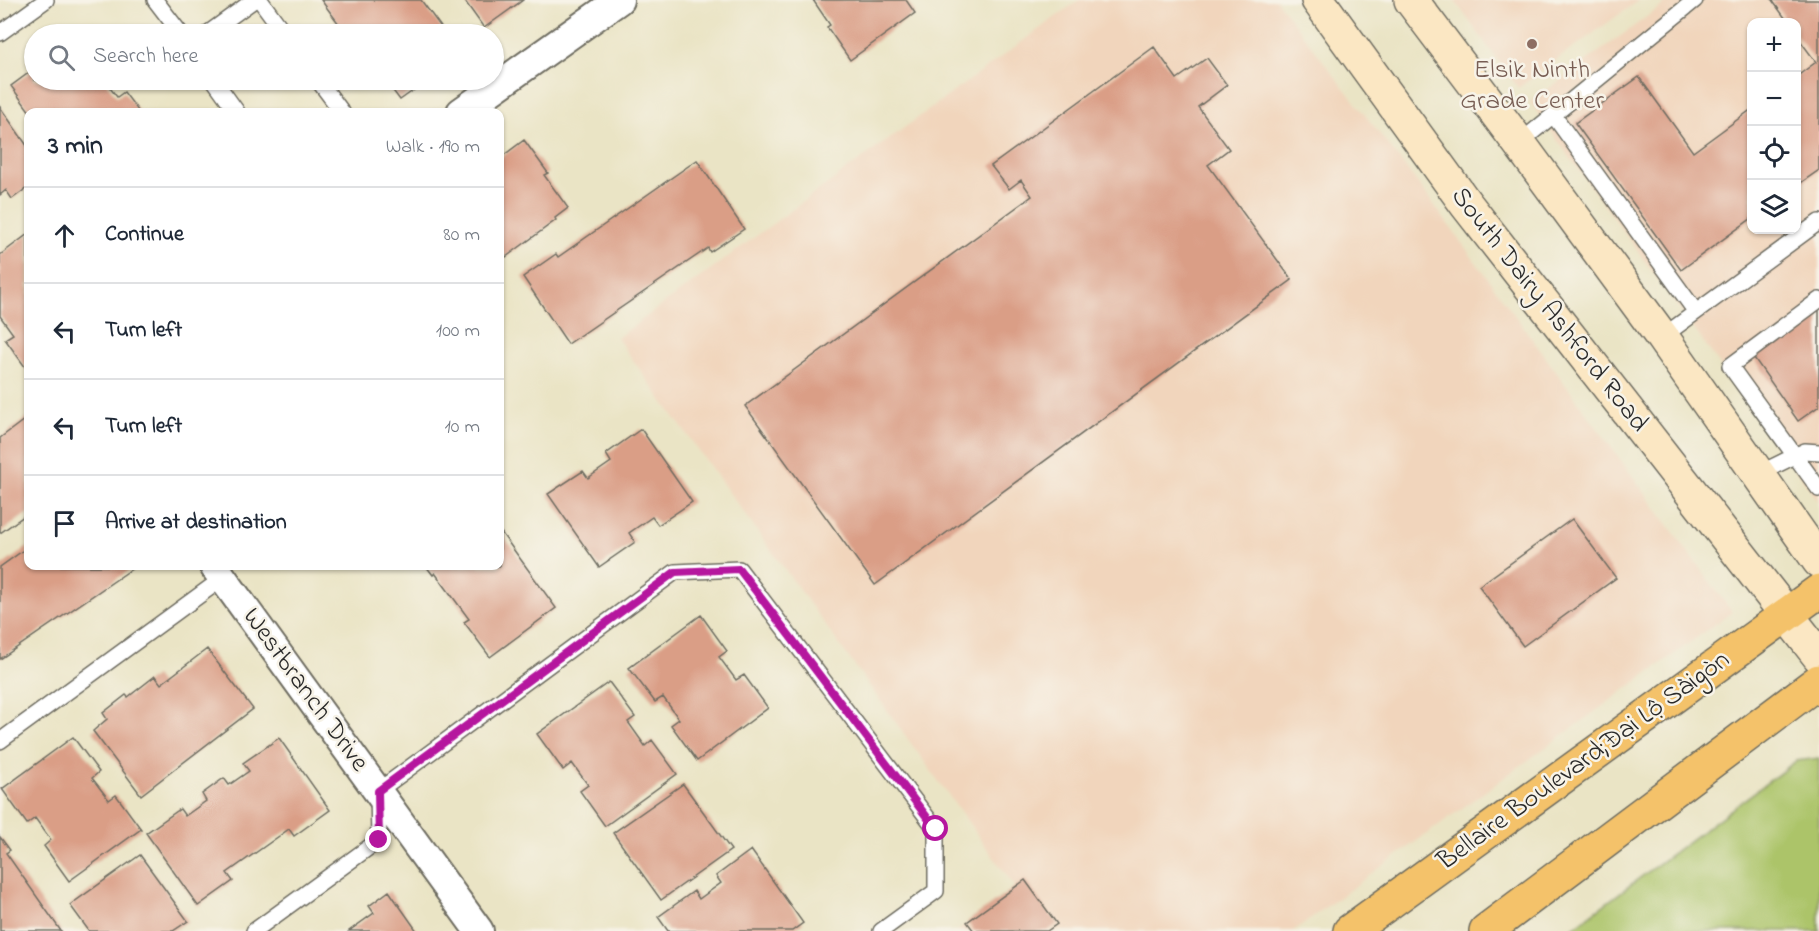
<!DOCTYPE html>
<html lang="en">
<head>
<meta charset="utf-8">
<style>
	body { margin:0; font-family:"Indie Flower",sans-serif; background:#f6f6f7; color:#1f2937 }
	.controls { position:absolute; right:18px; top:18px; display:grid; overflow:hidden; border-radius:12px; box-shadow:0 2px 4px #0004 }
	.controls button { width:54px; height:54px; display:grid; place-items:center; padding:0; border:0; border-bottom:2px solid #e0e1e3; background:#fff; color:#1f2937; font:30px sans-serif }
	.stop { position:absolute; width:18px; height:18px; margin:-14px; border:4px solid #b5179e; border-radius:50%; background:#fff }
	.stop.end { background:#b5179e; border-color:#fff; box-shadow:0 2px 6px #0008 }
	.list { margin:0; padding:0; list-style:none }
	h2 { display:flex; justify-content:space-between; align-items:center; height:78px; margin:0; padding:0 24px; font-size:26px }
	h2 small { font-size:20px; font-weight:400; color:#747a83 }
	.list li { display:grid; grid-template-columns:39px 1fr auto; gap:18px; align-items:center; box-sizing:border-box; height:96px; padding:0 24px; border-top:2px solid #e0e1e3 }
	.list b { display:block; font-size:22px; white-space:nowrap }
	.list em { font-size:20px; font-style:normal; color:#747a83 }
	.icon { flex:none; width:33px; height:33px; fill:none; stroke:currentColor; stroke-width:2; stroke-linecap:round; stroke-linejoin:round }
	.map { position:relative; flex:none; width:1819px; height:931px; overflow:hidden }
	.search { position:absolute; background:#fff; box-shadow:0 2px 4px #0004; left:24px; top:24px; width:480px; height:66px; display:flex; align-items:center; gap:15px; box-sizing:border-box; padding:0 21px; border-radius:33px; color:#747a83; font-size:22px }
	.panel { position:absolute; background:#fff; box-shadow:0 2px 4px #0004; left:24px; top:108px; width:480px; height:462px; border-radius:12px }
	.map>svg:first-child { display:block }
	.built { fill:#f1d5bc; fill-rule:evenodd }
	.green { fill:#acc469; stroke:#6c784a; stroke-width:1.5 }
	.building { fill:#da9e86 }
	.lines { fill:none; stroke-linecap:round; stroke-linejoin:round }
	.lane-casing { stroke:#6e6c61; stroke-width:18 }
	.street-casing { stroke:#6e6c61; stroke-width:32 }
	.secondary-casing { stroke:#6e6c61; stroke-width:36 }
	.primary-casing { stroke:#6e6c61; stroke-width:36 }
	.lane { stroke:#fff; stroke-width:15 }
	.street { stroke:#fff; stroke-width:28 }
	.secondary { stroke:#fbe7c3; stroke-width:33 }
	.primary { stroke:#f4c26a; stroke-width:33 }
	.route { stroke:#b5179e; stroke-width:8 }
	.education-dot { fill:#8d6e63; stroke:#f7f3e8; stroke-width:2 }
	.labels { text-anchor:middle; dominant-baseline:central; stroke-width:5; stroke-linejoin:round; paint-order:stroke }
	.education-label { font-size:27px; fill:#785e54; stroke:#f7f3e8 }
	.street-label { font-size:27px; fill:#2b2b2b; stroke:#f7f3e8 }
</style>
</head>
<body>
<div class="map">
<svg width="1819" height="931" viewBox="0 0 1819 931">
	<rect width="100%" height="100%" fill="#f7f3e8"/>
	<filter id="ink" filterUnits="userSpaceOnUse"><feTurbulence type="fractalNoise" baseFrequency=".0167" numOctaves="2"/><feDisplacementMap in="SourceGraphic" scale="12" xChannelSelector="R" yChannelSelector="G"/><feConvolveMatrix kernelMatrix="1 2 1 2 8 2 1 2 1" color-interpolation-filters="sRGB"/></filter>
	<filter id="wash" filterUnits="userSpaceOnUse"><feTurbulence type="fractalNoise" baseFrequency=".008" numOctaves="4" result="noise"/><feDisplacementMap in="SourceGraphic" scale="24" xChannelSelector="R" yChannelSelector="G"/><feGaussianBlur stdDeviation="1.35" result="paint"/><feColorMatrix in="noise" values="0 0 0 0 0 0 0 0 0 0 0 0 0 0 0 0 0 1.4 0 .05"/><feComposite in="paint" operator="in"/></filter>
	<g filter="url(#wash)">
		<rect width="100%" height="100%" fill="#eae4c5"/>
		<path class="built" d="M1079,0h197l147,190 309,422 -439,319h-336l59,-43 -399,-550z
			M1454,0h185l-121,88z
			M1670,0h149v502l-289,-400zM1752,22h44v208h-44z"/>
		<path class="green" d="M1819,758v173h-250l227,-170z"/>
		<g id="blocks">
			<path class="building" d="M321,0h100l25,34h-102l-4,-4 2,-2z
				M464,0h59l-39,28z
				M813,0h93l9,13 -65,47 -23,-33 3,-2z
				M1772,0h47v170l-23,16v-109l20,-15 -20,-27v-13h-8z
				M1154,47l23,32 30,-21 20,27 -29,22 31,42 -21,16 84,115 -417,305 -130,-179 287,-210 -11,-16 -12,9 -18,-23z
				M34,69v11h70l13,17 7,-5 15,20h-109l-19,-26z
				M1639,77l54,75 59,-43v109l-71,52 -106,-147z
				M385,80h43l-28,20z
				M0,107l28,40v40l-16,12 -6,-9 -6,5z
				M524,140l24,33 -4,2 24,33 -13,10 1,2 -50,37 -6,-9v-90z
				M697,160l47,69 -34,23 -2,-4 -140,96 -45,-67 33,-23 2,3z
				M28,234v137l-23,-32 8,-5 -13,-18v-61z
				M1819,308v98l-21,15 -46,-66z
				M28,417v96l-28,20v-95z
				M641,429l51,73 -34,23 -6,-8 -23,16 6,9 -36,25 -51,-73 35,-23 5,7 23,-16 -5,-8z
				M1572,519l44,59 -93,68 -44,-60z
				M500,531l56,77 -66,49 -26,-35 5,-3 -34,-46 -2,2 -7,-9h74z
				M28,547v19h108l-136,93v-92z
				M701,615l26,36 -8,6 17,23 8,-5 24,33 -71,53 -26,-36 8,-6 -16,-22 -8,5 -26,-34z
				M207,649l46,60 -112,86 -48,-64 14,-12 -4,-6 23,-18 2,2 27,-21 6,8z
				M609,682l26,35 -7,5 17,24 7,-6 25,34 -72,52 -25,-35 8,-6 -16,-22 -9,7 -26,-36z
				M73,737l26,35 -7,6 17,22 7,-5 25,34 -72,52 -25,-35 7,-6 -16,-22 -8,6 -25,-35z
				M279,738l51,72 -36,26 -5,-7 -62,44 6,8 -35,25 -52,-73 34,-24 5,7 21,-15 -4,-7 22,-16 5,7 20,-14 -6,-8z
				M683,784l48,66 -70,50 -48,-67z
				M0,837l10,13 -4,3 55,78h-61z
				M751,850l52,73 -11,8h-124l-10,-14 36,-26 5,8 22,-16 -5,-7z
				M140,855l48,66 -15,10h-84l-19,-26z
				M1025,880l32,44 -10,7h-73l-7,-9z
				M389,891l28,40h-68l25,-18 -5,-7z"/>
		</g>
	</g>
	<g filter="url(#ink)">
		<use href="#blocks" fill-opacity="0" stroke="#6e6c61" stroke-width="1.5"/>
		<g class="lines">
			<g class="lane-casing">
				<path id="lane" d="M155,0l26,34
					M260,0l25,34
					M0,33l46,-33
					M207,34l47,-34
					M214,80l23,32
					M318,80l24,32
					M1554,116l142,196
					M1519,143l176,-143
					M1819,300l-89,66 89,123
					M1662,337l157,-115
					M1758,474l47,-23 14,1
					M0,741l223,-163
					M254,931l125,-91 -1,-49 297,-219 64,-3 197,260v62l-55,40"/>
			</g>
			<g class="street-casing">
				<path id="street" d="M461,112l158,-112
					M214,566l265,365"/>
			</g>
			<g class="secondary-casing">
				<path id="secondary" d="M1318,0l148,204 353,452
					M1411,0l108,143 143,194 157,224"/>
			</g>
			<g class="primary-casing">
				<path id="primary" d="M1350,931l469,-340
					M1486,931l333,-250"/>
			</g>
			<use href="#lane" class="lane"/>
			<use href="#street" class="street"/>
			<use href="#secondary" class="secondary"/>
			<use href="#primary" class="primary"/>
		</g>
	</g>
	<g class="lines" filter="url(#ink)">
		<path class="route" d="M379,840l-1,-49 297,-219 64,-3 197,260"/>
	</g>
	<circle class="education-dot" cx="1532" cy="44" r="6"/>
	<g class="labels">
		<g class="education-label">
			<text x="1532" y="70">Elsik Ninth<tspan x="1532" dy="31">Grade Center</tspan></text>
		</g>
		<g class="street-label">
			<text transform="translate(1549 310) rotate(52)">South Dairy Ashford Road</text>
			<text transform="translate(305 690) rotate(54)">Westbranch Drive</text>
			<text transform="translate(1584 761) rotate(-36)">Bellaire Boulevard;Đại Lộ Sàigòn</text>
		</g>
	</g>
</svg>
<div class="controls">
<button>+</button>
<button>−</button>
<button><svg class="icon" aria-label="locate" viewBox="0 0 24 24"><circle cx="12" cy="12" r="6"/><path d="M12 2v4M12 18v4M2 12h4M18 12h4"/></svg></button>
<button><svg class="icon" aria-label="layers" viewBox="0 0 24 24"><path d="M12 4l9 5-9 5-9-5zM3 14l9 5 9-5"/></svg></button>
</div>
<div class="stop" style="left:936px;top:829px"></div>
<div class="stop end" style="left:379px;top:840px"></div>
<div class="search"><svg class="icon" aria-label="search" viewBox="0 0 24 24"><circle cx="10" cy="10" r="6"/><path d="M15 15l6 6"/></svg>Search here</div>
<section class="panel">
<h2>3 min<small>Walk · 190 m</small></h2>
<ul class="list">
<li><svg class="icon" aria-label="ahead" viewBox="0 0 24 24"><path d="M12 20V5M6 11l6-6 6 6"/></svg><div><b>Continue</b></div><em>80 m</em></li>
<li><svg class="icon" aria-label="left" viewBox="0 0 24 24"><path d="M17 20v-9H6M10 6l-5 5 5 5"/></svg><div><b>Turn left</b></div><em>100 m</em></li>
<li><svg class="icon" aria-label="left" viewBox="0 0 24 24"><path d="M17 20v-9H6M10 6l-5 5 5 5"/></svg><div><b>Turn left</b></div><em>10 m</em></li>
<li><svg class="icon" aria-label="arrive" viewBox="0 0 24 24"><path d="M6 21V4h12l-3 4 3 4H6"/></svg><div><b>Arrive at destination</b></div></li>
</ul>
</section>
</div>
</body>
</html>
